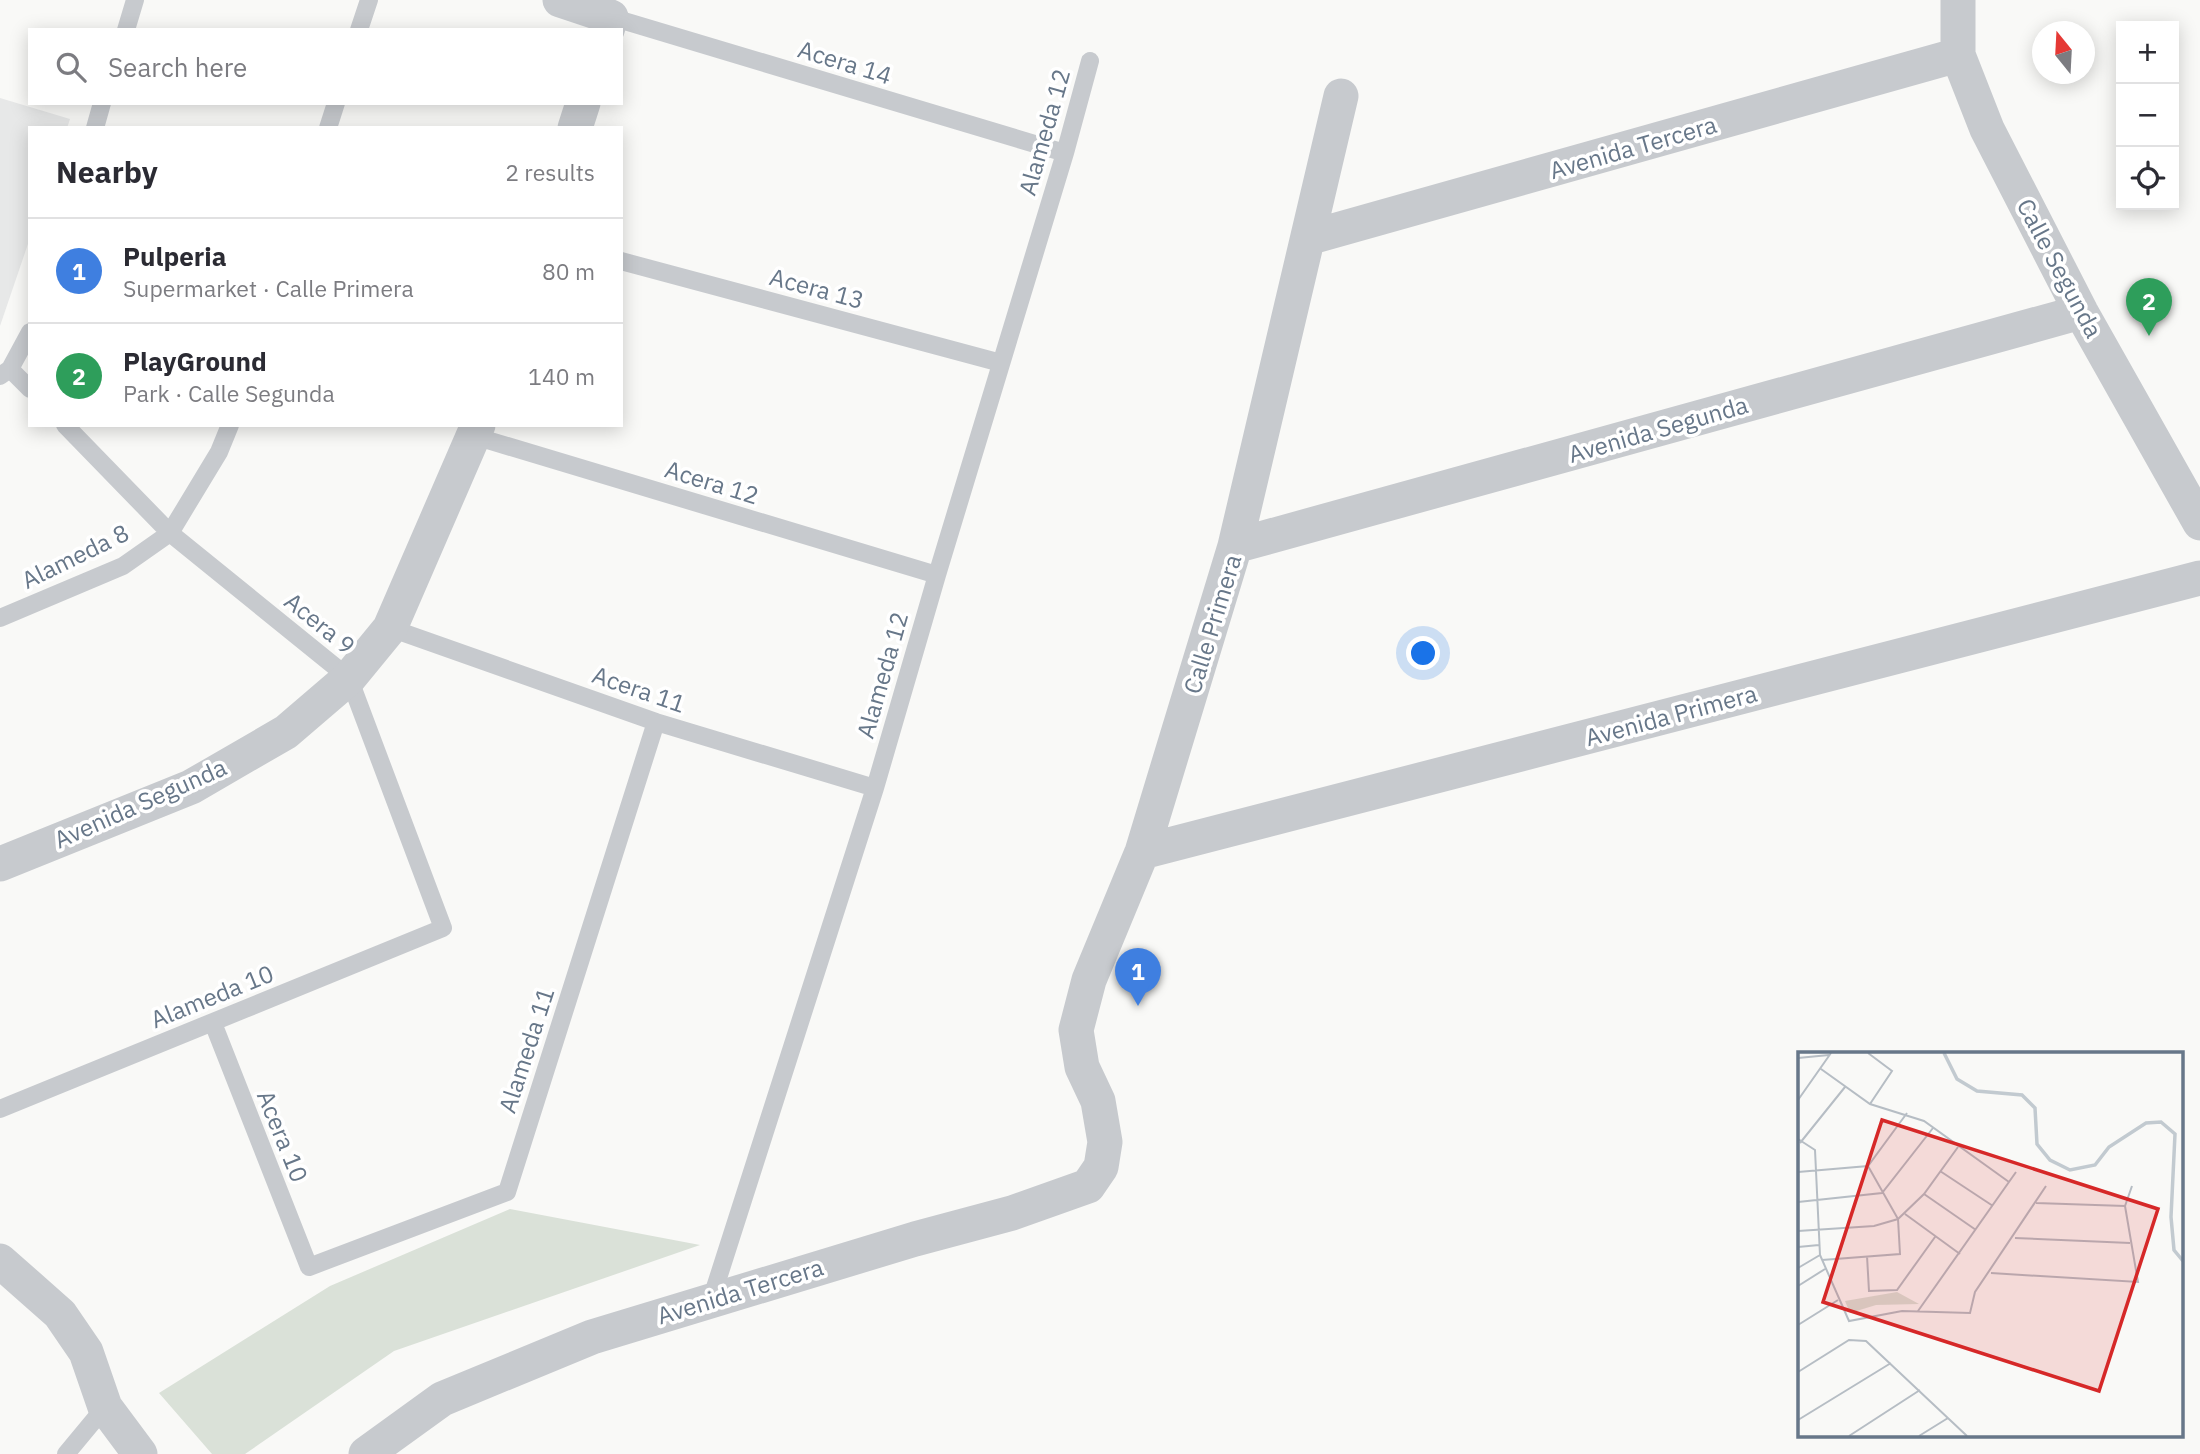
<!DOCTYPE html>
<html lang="en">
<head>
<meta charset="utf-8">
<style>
	body { margin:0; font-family:"IBM Plex Sans",sans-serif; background:#f2f2f3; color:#2b2b33 }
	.controls { position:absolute; right:21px; top:21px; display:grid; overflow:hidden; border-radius:0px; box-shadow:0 4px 18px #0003 }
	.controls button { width:63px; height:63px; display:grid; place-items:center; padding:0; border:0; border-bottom:2px solid #e1e1e2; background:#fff; color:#2b2b33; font:35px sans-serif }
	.compass { position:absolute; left:2032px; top:21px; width:63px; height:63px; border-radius:50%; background:#fff; box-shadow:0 4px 18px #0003; rotate:342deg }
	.you { position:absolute; left:1424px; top:654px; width:24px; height:24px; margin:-18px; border:5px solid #fff; border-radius:50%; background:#1a73e8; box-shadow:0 0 0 10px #1a73e833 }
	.badge { display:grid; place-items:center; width:46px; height:46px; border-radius:50%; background:#1a73e8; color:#fff; font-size:23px; font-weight:700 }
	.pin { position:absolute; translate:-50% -58px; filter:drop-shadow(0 2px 4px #0008) }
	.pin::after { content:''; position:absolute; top:37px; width:24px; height:21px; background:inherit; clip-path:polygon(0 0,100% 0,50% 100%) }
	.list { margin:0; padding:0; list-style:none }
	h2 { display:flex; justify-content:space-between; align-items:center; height:91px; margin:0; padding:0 28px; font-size:30px }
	h2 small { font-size:23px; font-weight:400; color:#7c7c81 }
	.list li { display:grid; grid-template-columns:46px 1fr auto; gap:21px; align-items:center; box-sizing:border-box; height:105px; padding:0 28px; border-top:2px solid #e1e1e2 }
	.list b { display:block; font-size:26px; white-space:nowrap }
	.list p { margin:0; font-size:23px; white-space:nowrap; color:#7c7c81 }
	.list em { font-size:23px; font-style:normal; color:#7c7c81 }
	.icon { flex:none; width:38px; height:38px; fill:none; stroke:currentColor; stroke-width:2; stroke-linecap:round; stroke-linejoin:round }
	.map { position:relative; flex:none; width:2200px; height:1454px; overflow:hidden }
	.search { position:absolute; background:#fff; box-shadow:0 4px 18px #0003; left:28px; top:28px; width:595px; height:77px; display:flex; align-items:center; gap:18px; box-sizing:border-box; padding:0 24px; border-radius:0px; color:#7c7c81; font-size:26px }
	.panel { position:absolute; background:#fff; box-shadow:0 4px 18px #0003; left:28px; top:126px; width:595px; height:301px; border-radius:0px }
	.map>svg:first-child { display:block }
	.built { fill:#e7e8e8 }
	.green { fill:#dae1d8 }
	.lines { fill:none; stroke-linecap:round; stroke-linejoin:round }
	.lane { stroke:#c7cace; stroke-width:18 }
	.street { stroke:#c7cace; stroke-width:35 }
	.labels { text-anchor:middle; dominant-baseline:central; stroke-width:7; stroke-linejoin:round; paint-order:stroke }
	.street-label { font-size:24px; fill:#677789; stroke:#fff }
	.inset-river { fill:none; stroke:#c2cad0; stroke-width:3.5 }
	.inset-road { fill:none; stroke:#b6bdc4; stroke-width:2 }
	.view { fill:#d62828; fill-opacity:0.15; stroke:#d62828; stroke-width:3.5 }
	.inset-edge { fill:none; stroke:#677789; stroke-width:3.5 }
</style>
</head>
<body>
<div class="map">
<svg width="2200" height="1454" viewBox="0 0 2200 1454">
	<rect width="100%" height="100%" fill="#f9f9f7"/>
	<path class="built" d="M0,98l70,21 -3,9h-37v110l-30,88z"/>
	<path class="green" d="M510,1209l190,36 -306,106 -149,103h-33l-53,-61 171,-107z"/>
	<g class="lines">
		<path class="lane" d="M611,17l454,136
			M126,30l9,-30
			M359,30l10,-30
			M95,128l7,-25
			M328,128l8,-25
			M621,261l380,102
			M10,369l20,20
			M0,376l10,-7 20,-37
			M474,436l463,139
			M0,618l123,-52 47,-33 49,-81 11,-27
			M390,628l266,94 219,66
			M213,1023l96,244 198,-75 149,-470
			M0,1109l443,-181 -94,-250 -179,-145 -105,-108
			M711,1300l164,-512 62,-213 128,-422 25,-92
			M66,1454l39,-47"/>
		<path class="street" d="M560,0l51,17 -4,13
			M1958,0v55l29,74 94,183 119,211
			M575,128l8,-25
			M1308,238l650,-183
			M1235,546l846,-234
			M1142,852l1058,-274
			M0,864l191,-77 95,-55 63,-54 41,-50 88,-203
			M0,1261l60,53 26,38 19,55 35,47
			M366,1454l76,-55 150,-62 323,-98 97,-26 76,-27 13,-19 4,-25 -7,-41 -16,-34 -6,-37 13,-50 53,-128 93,-306 106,-450"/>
	</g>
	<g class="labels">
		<g class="street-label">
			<text transform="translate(845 62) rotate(17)">Acera 14</text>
			<text transform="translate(1044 132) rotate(-74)">Alameda 12</text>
			<text transform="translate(1633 147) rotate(-16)">Avenida Tercera</text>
			<text transform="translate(2060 268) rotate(62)">Calle Segunda</text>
			<text transform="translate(817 288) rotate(15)">Acera 13</text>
			<text transform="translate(1658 429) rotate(-16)">Avenida Segunda</text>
			<text transform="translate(712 482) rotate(17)">Acera 12</text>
			<text transform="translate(75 556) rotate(-26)">Alameda 8</text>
			<text transform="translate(320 623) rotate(39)">Acera 9</text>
			<text transform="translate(1212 624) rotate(-73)">Calle Primera</text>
			<text transform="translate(882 675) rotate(-74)">Alameda 12</text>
			<text transform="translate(639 689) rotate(19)">Acera 11</text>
			<text transform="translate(1671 715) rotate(-15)">Avenida Primera</text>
			<text transform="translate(140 803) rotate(-24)">Avenida Segunda</text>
			<text transform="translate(212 996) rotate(-22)">Alameda 10</text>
			<text transform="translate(526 1050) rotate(-72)">Alameda 11</text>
			<text transform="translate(283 1136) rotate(68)">Acera 10</text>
			<text transform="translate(740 1291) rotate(-17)">Avenida Tercera</text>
		</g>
	</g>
	<g transform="translate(1798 1052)">
		<rect width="385" height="385" fill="#f9f9f7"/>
		<path d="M99,240l22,12 -43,1 -26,8 -5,-12z" fill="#dae1d8"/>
		<path class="inset-river" d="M146,1l13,26 20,12 45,4 13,13 2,36 13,16 20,10 25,-5 14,-18 37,-24 15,-1 14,12 -4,83 3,33 9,11"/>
		<path class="inset-road" d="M70,1l24,18 -22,33M0,6l31,-3M23,17l49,35 54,17 85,61M0,48l33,-47M0,87l17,11 5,105 29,66 53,-10 68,2 5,-21 71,-106M2,91l45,-56M142,119l53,35M0,120l70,-6 39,-53M126,142l52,36M0,150l84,-9 51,-65M238,151l89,3M107,162l55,40M0,179l76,-5 24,-7 26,-25 34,-47M217,186l115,5M0,195l21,-2M69,204l2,35 28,-1 38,-53M24,208l78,-6 -2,-35 -30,-53M0,216l22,-13M193,221l147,9 -13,-76 7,-20M0,234l27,-17M120,259l98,-139M0,273l40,-25M0,320l51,-32 17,1 101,95M0,368l93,-57M51,384l71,-46M121,384l29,-18"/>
		<path class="view" d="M84,68l276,89 -59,182 -276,-89z"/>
		<rect width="385" height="385" class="inset-edge"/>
	</g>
</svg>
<div class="controls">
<button>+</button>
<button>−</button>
<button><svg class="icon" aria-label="locate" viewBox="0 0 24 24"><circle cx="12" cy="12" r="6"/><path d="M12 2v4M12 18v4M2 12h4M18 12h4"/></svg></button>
</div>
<svg class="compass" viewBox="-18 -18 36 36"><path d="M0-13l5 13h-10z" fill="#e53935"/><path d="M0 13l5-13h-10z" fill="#7c7c81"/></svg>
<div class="you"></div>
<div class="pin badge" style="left:1138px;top:1006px;background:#3f7fe0">1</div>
<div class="pin badge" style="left:2149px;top:336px;background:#2e9e5b">2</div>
<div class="search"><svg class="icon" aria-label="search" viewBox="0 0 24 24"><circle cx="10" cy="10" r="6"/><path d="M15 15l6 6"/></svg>Search here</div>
<section class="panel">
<h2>Nearby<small>2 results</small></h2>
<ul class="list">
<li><span class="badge" style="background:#3f7fe0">1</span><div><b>Pulperia</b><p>Supermarket · Calle Primera</p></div><em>80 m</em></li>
<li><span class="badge" style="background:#2e9e5b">2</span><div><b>PlayGround</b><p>Park · Calle Segunda</p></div><em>140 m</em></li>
</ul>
</section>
</div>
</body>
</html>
